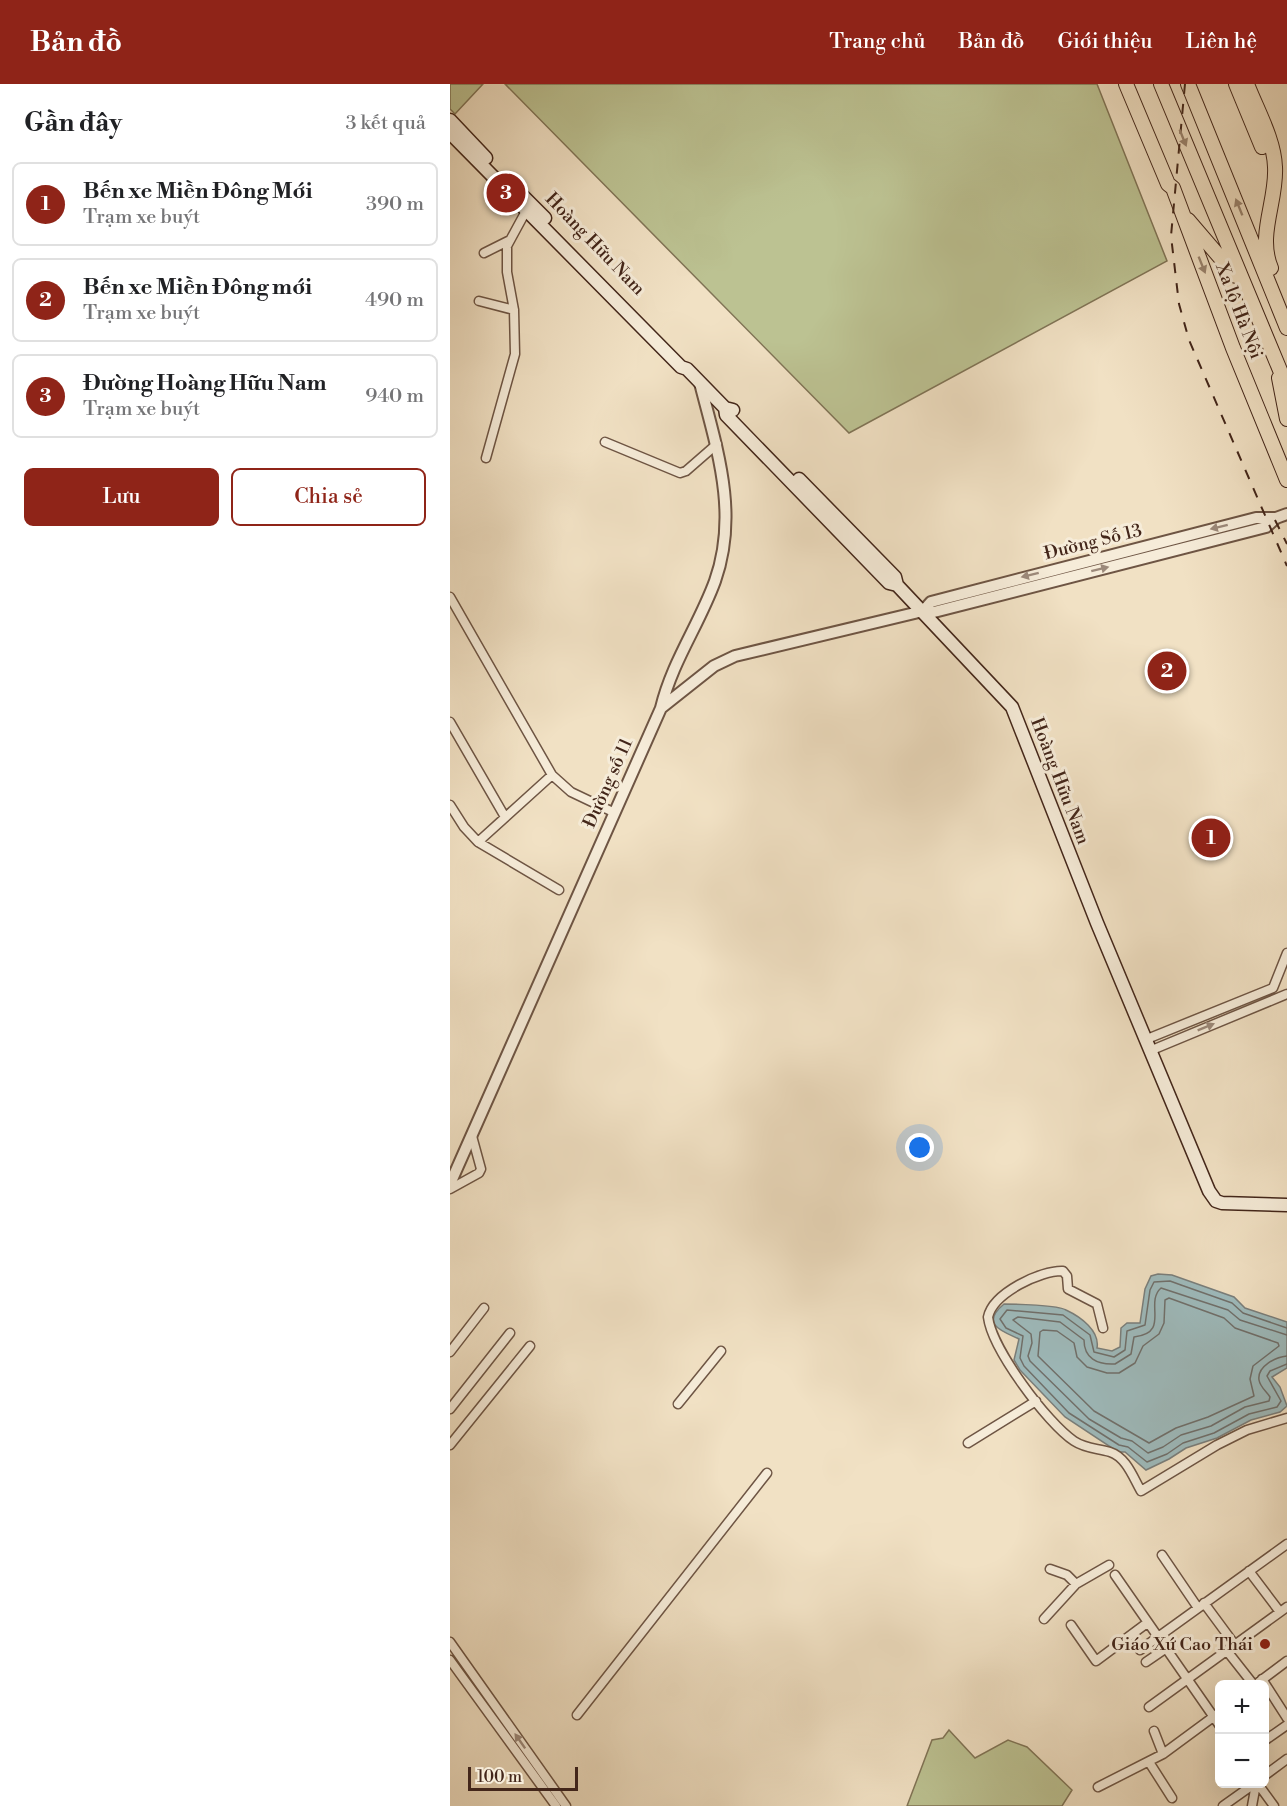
<!DOCTYPE html>
<html lang="vi">
<head>
<meta charset="utf-8">
<style>
	body { margin:0; font-family:"Libre Bodoni",serif; background:#f6f6f6; color:#202124 }
	.controls { position:absolute; right:18px; bottom:18px; display:grid; overflow:hidden; border-radius:9px; box-shadow:0 6px 24px #0002 }
	.controls button { width:54px; height:54px; display:grid; place-items:center; padding:0; border:0; border-bottom:2px solid #e0e0e0; background:#fff; color:#202124; font:30px sans-serif }
	.scale { position:absolute; left:18px; bottom:15px; width:110px; box-sizing:border-box; padding-left:6px; border:3px solid #43261a; border-top:0; font-size:16px; line-height:21px; white-space:nowrap; color:#43261a; -webkit-text-stroke:4px #f6ecd9; paint-order:stroke }
	.you { position:absolute; left:470px; top:1064px; width:21px; height:21px; margin:-15px; border:4px solid #fff; border-radius:50%; background:#1a73e8; box-shadow:0 0 0 9px #1a73e833 }
	.badge { display:grid; place-items:center; width:39px; height:39px; border-radius:50%; background:#8f2418; color:#fff; font-size:20px; font-weight:700 }
	.pin { position:absolute; translate:-50% -50%; border:3px solid #fff; box-shadow:0 2px 6px #0006 }
	.list { margin:0; padding:0; list-style:none }
	h2 { display:flex; justify-content:space-between; align-items:center; height:78px; margin:0; padding:0 24px; font-size:26px }
	h2 small { font-size:20px; font-weight:400; color:#757577 }
	.list li { display:grid; grid-template-columns:39px 1fr auto; gap:18px; align-items:center; box-sizing:border-box; height:84px; margin:0 12px 12px; padding:0 12px; border:2px solid #e0e0e0; border-radius:9px }
	.list b { display:block; font-size:22px; white-space:nowrap }
	.list p { margin:0; font-size:20px; white-space:nowrap; color:#757577 }
	.list em { font-size:20px; font-style:normal; color:#757577 }
	.actions { display:flex; gap:12px; padding:18px 24px }
	.actions a { flex:1; padding:14px 0; border:2px solid #8f2418; border-radius:9px; text-align:center; font-size:21px; color:#8f2418 }
	.actions .main { background:#8f2418; color:#fff }
	.map { position:relative; flex:none; width:837px; height:1722px; overflow:hidden }
	header { display:flex; align-items:center; gap:36px; box-sizing:border-box; height:84px; padding:0 30px; background:#8f2418; color:#fff }
	header strong { font-size:28px }
	nav { display:flex; gap:33px; margin-inline-start:auto; font-size:21px }
	main { display:flex }
	aside { flex:1; background:#fff }
	.map>svg:first-child { display:block }
	.green { fill:#bcc292; stroke:#807456; stroke-width:1.5 }
	.water { fill:#9ebbbd; stroke:#7a7f7c; stroke-width:1.5 }
	.lines { fill:none; stroke-linecap:round; stroke-linejoin:round }
	.shore { stroke:#70706c; stroke-width:1.5 }
	.minor-casing { stroke:#6e5544; stroke-width:11 }
	.tertiary-casing { stroke:#6e5544; stroke-width:14 }
	.secondary-casing { stroke:#43261a; stroke-width:15 }
	.trunk-casing { stroke:#43261a; stroke-width:16 }
	.minor { stroke:#f6ecd9; stroke-width:8 }
	.tertiary { stroke:#f6ecd9; stroke-width:10 }
	.secondary { stroke:#f6ecd9; stroke-width:12 }
	.trunk { stroke:#f1e1c4; stroke-width:14 }
	.rail { stroke:#43261a; stroke-width:2; stroke-dasharray:10 10; stroke-linecap:butt }
	.oneway { fill:#9a846f }
	.oneway2 { fill:#9c897a }
	.poi-dot { fill:#8f2418; stroke:#f6ecd9; stroke-width:2 }
	.labels { text-anchor:middle; dominant-baseline:central; stroke-width:6; stroke-linejoin:round; paint-order:stroke }
	.street-label { font-size:18px; fill:#43261a; stroke:#f6ecd9 }
	.poi-label { font-size:18px; fill:#43261a; stroke:#f6ecd9; text-anchor:end }
</style>
</head>
<body>
<header>
<strong>Bản đồ</strong>
<nav><a>Trang chủ</a><a>Bản đồ</a><a>Giới thiệu</a><a>Liên hệ</a></nav>
</header>
<main>
<aside>
<h2>Gần đây<small>3 kết quả</small></h2>
<ul class="list">
<li><span class="badge">1</span><div><b>Bến xe Miền Đông Mới</b><p>Trạm xe buýt</p></div><em>390 m</em></li>
<li><span class="badge">2</span><div><b>Bến xe Miền Đông mới</b><p>Trạm xe buýt</p></div><em>490 m</em></li>
<li><span class="badge">3</span><div><b>Đường Hoàng Hữu Nam</b><p>Trạm xe buýt</p></div><em>940 m</em></li>
</ul>
<div class="actions"><a class="main">Lưu</a><a>Chia sẻ</a></div>
</aside>
<div class="map">
<svg width="837" height="1722" viewBox="0 0 837 1722">
	<rect width="100%" height="100%" fill="#f1e1c4"/>
	<filter id="stains"><feTurbulence type="fractalNoise" baseFrequency=".00333" numOctaves="4"/><feColorMatrix values="0 0 0 0 .2 0 0 0 0 .09 0 0 0 0 .02 0 0 0 .5 -.17"/></filter>
	<radialGradient id="worn" r=".72"><stop offset=".6" stop-color="#630" stop-opacity="0"/><stop offset="1" stop-color="#630" stop-opacity=".3"/></radialGradient>
	<path class="green" d="M0,0h33l-28,30 -5,-5z
		M55,0h592l70,177 -318,172z
		M499,1646l26,28 33,-18 19,7 45,43 -10,16h-155l25,-66 11,-2z"/>
	<path class="water" d="M708,1190l14,1 62,22 11,11 42,14v46l-15,9 8,10 7,19 -7,6 -29,8 -34,18 -31,10 -17,11 -23,11 -21,-18h-7l-53,-35 -45,-47 -6,-10 5,-21c-18,-8 -39,-15 -15,-35 11,0 54,1 62,6 15,7 34,21 31,38l15,3 8,-4 1,-19 6,-5h13l5,-34 6,-13z"/>
	<g class="lines">
		<path class="shore" d="M719,1214l55,20 11,10 43,15 1,3 -26,20 -3,13 4,17 -46,21 -32,11 -27,15 -55,-32 -56,-55 2,-24 3,-2 14,1 17,12 3,14 10,10 20,6h12l16,-10 8,-17 16,-12 5,-11 1,-23z
			M837,1244l-44,-15 -11,-10 -51,-18 -11,-4 -16,1 -4,8 -5,35 -18,6 -2,19 -11,7 -20,-5 -4,-17 -27,-20 -56,-5 -7,9 6,9 17,8 -3,22 4,8 45,47 50,32 9,2 19,15 20,-8 16,-11 31,-10 35,-19 28,-7 4,-6 -14,-25 3,-5 17,-7
			M837,1251l-47,-15 -12,-10 -67,-22c-17,15 10,45 -27,49l-3,17 -16,10c-18,1 -31,-6 -31,-24l-24,-18 -42,-5 -5,3 18,14 1,9 -4,13 2,5 59,58 32,19 11,3 16,12 15,-6 18,-12 30,-9 34,-19 24,-6 1,-4c-3,-5 -10,-10 -11,-17 -2,-14 17,-23 28,-24"/>
		<g class="minor-casing">
			<path id="minor" d="M34,169l24,-12
				M29,217l35,9
				M155,358l75,31 6,-2 31,-27
				M36,374l29,-104 -1,-44 -7,-38v-26l19,-35
				M0,513l102,178 19,17 42,20
				M0,638l55,95
				M0,721l14,22 14,15 74,-67
				M28,758l81,48
				M697,955l126,-51 14,-35
				M702,966l135,-56
				M0,1105l29,-16 2,-4 -9,-33
				M653,1244l-6,-24 -29,-15 -1,-13 -4,-5c-22,-1 -70,22 -75,46 4,32 59,106 86,124 12,8 23,7 36,11 16,5 23,25 31,39l76,-46 30,-15 40,-12
				M0,1268l34,-44
				M228,1320l43,-53
				M0,1325l60,-76
				M518,1359l68,-42
				M0,1361l80,-99
				M712,1471l36,53
				M600,1485l17,6 9,9
				M799,1487l31,41
				M665,1491l105,151
				M754,1519l31,42
				M594,1535l32,-35 33,-19
				M621,1541l25,36 51,-38
				M0,1558l116,164
				M690,1566l147,-106
				M777,1567l26,33
				M0,1576l106,146
				M696,1578l19,-13
				M812,1595l25,39
				M809,1598l28,-21
				M699,1623l138,-100
				M127,1631l190,-242
				M704,1647l9,23
				M814,1657l23,-16
				M699,1678l23,36
				M814,1692l23,-17
				M808,1700l16,22
				M648,1703l65,-33 57,-42
				M773,1722l31,-22
				M802,1722l4,-22"/>
		</g>
		<g class="tertiary-casing">
			<path id="tertiary" d="M473,527l8,-9 325,-84h20
				M211,624l53,-42 21,-10 188,-45 11,1 332,-85 10,-9 11,-4
				M0,1100l211,-476c11,-46 38,-83 54,-127 24,-67 2,-132 -15,-198"/>
		</g>
		<g class="secondary-casing">
			<path id="secondary" d="M0,36l36,38
				M0,49l231,234 6,2 38,39 8,2
				M67,106l28,28
				M275,324l1,7 163,168 8,2 115,122 85,216 112,268 7,10 6,2 65,2
				M349,395l96,98 2,8"/>
		</g>
		<g class="trunk-casing">
			<path id="trunk" d="M676,0l42,100 5,4 60,160 54,132
				M711,0l126,303
				M738,0l99,244
				M786,0l26,63
				M797,0c10,26 27,55 28,83 2,34 -18,68 -4,101
				M738,136l48,56
				M829,294l8,41"/>
		</g>
		<use href="#minor" class="minor"/>
		<use href="#tertiary" class="tertiary"/>
		<use href="#secondary" class="secondary"/>
		<use href="#trunk" class="trunk"/>
		<path class="rail" d="M735,0l-14,152 8,68 10,36 98,226
			M825,436l12,24"/>
	</g>
	<defs><path id="oneway-solid" d="M-6-.8H1V-3.2L6.5 0L1 3.2V.8H-6Z" transform="scale(1.5)"/></defs>
	<g class="oneway">
		<use href="#oneway-solid" transform="translate(733 54) rotate(68)"/>
		<use href="#oneway-solid" transform="translate(789 123) rotate(-112)"/>
		<use href="#oneway-solid" transform="translate(752 181) rotate(68)"/>
	</g>
	<g class="oneway2">
		<use href="#oneway-solid" transform="translate(769 443) rotate(166)"/>
		<use href="#oneway-solid" transform="translate(650 485) rotate(-14)"/>
		<use href="#oneway-solid" transform="translate(580 491) rotate(166)"/>
		<use href="#oneway-solid" transform="translate(756 943) rotate(-22)"/>
		<use href="#oneway-solid" transform="translate(70 1657) rotate(-125)"/>
	</g>
	<circle class="poi-dot" cx="815" cy="1560" r="6"/>
	<g class="labels">
		<g class="street-label">
			<text transform="translate(145 160) rotate(46)">Hoàng Hữu Nam</text>
			<text transform="translate(789 227) rotate(69)">Xa lộ Hà Nội</text>
			<text transform="translate(643 458) rotate(-14)">Đường Số 13</text>
			<text transform="translate(610 697) rotate(69)">Hoàng Hữu Nam</text>
			<text transform="translate(158 699) rotate(-66)">Đường số 11</text>
		</g>
		<g class="poi-label">
			<text x="803" y="1560">Giáo Xứ Cao Thái</text>
		</g>
	</g>
	<rect width="100%" height="100%" filter="url(#stains)"/>
	<rect width="100%" height="100%" fill="url(#worn)"/>
</svg>
<div class="controls">
<button>+</button>
<button>−</button>
</div>
<div class="scale">100 m</div>
<div class="you"></div>
<div class="pin badge" style="left:761px;top:754px">1</div>
<div class="pin badge" style="left:717px;top:587px">2</div>
<div class="pin badge" style="left:56px;top:109px">3</div>
</div>
</main>
</body>
</html>
